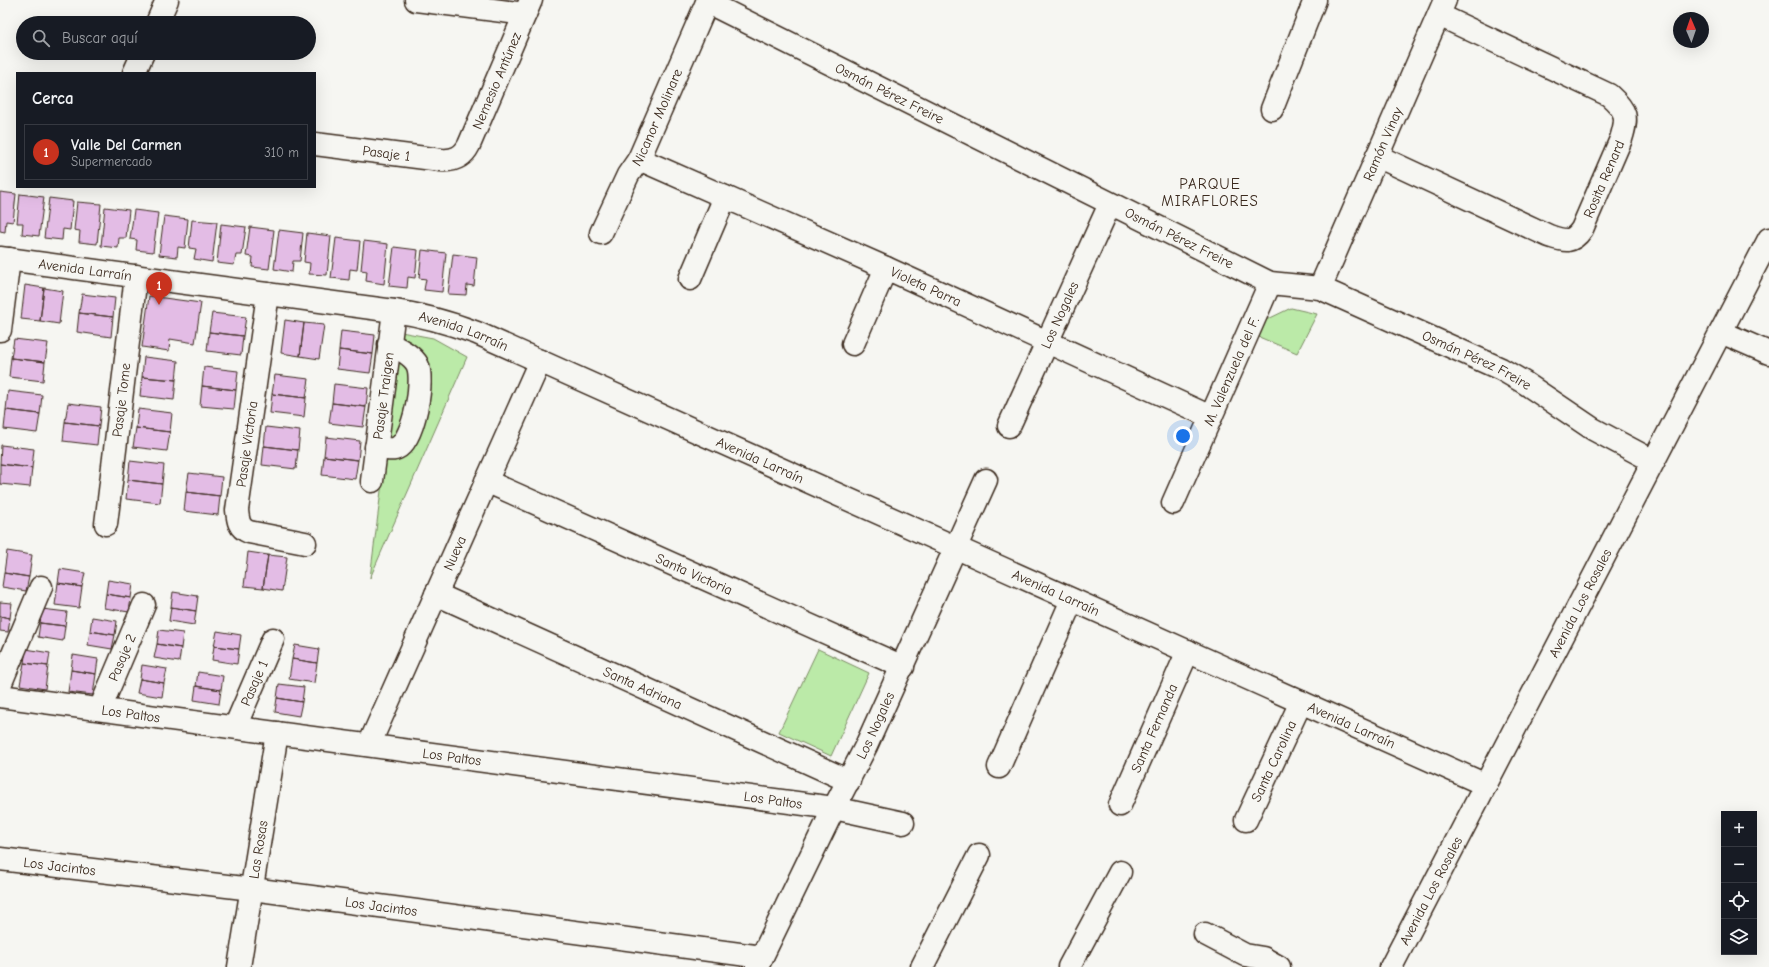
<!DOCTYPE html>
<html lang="es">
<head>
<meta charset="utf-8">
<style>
	body { margin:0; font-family:"Comic Neue",sans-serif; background:#20242c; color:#f1f3f6 }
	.controls { position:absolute; right:12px; bottom:12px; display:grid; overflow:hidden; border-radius:0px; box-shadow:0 4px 16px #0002 }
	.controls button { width:36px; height:36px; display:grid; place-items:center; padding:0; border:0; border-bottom:1px solid #363941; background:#171b24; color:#f1f3f6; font:20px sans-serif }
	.compass { position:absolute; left:1673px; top:12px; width:36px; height:36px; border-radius:50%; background:#171b24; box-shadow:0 4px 16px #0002; rotate:358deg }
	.you { position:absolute; left:1183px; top:436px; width:14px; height:14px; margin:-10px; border:3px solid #fff; border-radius:50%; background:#1a73e8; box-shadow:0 0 0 6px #1a73e833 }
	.badge { display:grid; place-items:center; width:26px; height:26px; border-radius:50%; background:#c8321e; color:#fff; font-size:13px; font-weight:700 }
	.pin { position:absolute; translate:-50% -33px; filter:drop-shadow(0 1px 2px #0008) }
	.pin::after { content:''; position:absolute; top:21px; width:14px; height:12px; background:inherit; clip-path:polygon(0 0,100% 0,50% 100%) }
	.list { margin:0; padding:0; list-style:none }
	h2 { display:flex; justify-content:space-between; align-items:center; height:52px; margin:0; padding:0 16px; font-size:17px }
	h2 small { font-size:13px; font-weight:400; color:#9ea1a6 }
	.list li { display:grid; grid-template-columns:26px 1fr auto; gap:12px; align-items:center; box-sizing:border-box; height:56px; margin:0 8px 8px; padding:0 8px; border:1px solid #363941; border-radius:0px }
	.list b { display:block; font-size:15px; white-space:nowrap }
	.list p { margin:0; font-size:13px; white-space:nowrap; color:#9ea1a6 }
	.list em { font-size:13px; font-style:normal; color:#9ea1a6 }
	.icon { flex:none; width:22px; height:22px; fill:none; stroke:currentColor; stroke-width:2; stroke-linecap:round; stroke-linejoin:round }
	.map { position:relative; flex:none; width:1769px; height:967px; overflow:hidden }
	.search { position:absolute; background:#171b24; box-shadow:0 4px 16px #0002; left:16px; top:16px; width:300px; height:44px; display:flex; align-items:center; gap:10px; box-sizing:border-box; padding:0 14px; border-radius:22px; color:#9ea1a6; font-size:15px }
	.panel { position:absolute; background:#171b24; box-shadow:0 4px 16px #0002; left:16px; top:72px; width:300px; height:116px; border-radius:0px }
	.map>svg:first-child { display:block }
	.grass { fill:#bbeaa8; stroke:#7b8a63 }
	.building { fill:#e3bce5; stroke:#3b2a1e }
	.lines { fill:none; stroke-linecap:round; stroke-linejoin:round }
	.street-casing { stroke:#3b2a1e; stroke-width:25 }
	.secondary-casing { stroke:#3b2a1e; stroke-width:25 }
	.street { stroke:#f6f6f2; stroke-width:22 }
	.secondary { stroke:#f6f6f2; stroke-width:22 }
	.labels { text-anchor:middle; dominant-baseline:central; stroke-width:4; stroke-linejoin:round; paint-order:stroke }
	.street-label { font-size:14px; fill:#3b2a1e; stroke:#f6f6f2 }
	.neighbourhood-label { font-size:15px; letter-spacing:1px; fill:#3b2a1e; stroke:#f6f6f2 }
</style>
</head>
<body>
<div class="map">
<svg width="1769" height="967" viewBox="0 0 1769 967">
	<rect width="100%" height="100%" fill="#f6f6f2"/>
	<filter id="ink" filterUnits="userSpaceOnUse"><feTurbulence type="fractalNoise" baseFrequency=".025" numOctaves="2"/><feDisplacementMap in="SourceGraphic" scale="8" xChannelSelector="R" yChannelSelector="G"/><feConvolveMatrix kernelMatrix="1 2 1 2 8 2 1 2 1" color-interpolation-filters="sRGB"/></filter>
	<g filter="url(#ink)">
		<path class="grass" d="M1291,308l26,6 -20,39 -45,-19 12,-13z
			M401,332l32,6 34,19 -97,221z
			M818,649l51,24 -38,83 -52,-24z"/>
		<path class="building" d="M0,192l16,2 -3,28 -7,-1 -1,11 -5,-1z
			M20,194l24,3 -5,39 -17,-2 1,-11h-6z
			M49,198l24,3 -3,29 -7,-1 -1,11 -18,-2z
			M77,202l24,2 -4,40 -18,-2 1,-11 -6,-1z
			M105,207l24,3 -3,28h-7l-1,10 -17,-2z
			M134,210l24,3 -5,39 -17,-2 1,-10 -7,-1z
			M164,216l24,3 -3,29 -7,-1 -1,10 -18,-2z
			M192,220l25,2 -5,40 -18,-3 2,-10 -7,-1z
			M221,224l25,3 -4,28h-6l-2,10 -17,-2z
			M250,227l24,3 -5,39 -17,-2 1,-10 -7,-1z
			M279,230l24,3 -3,28h-7l-1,11 -18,-3z
			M307,233l24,3 -4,39 -18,-1 1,-11 -6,-1z
			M336,238l24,3 -3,29 -7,-1 -1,11 -18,-2z
			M364,241l24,3 -4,40 -18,-3 1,-10 -6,-1z
			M394,247l24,3 -3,28 -7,-1 -1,11 -18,-2z
			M422,250l24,3 -4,39 -18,-2 2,-11 -7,-1z
			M453,254l24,3 -3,29 -7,-1 -1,10 -18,-1z
			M25,285l19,3 -4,33 -19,-2z
			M44,288l19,3 -4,33 -19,-3z
			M82,294l33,4 -2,19 -34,-4z
			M149,296l52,7 -6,40 -25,-4 -1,12 -27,-4z
			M79,313l34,4 -2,20 -34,-5z
			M212,313l34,4 -3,19 -34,-4z
			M285,320l19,3 -4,33 -19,-3z
			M304,323l20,2 -5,34 -19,-3z
			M341,331l34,4 -2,19 -34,-4z
			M209,332l34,4 -2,19 -34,-4z
			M14,339l34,4 -3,19 -34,-4z
			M339,350l34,4 -3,19 -33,-4z
			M144,357l34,4 -2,19 -34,-3z
			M11,358l34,4 -2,19 -34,-4z
			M204,367l34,4 -2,19 -34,-4z
			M275,375l34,4 -3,19 -34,-4z
			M142,377l34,3 -2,20 -34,-4z
			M334,384l34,4 -2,19 -34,-4z
			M202,386l34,4 -2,19 -34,-3z
			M8,391l34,4 -2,19 -34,-4z
			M272,394l34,4 -2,19 -34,-4z
			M68,403l33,4 -2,19 -34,-4z
			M332,403l34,4 -3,20 -34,-4z
			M138,409l34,4 -2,19 -34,-4z
			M6,410l34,4 -3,19 -33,-4z
			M65,422l34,4 -2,19 -34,-4z
			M266,427l34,4 -2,19 -34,-4z
			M136,428l34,4 -3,19 -34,-4z
			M326,437l34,4 -2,19 -34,-4z
			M1,445l33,4 -2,19 -32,-4z
			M264,446l34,4 -2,19 -34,-4z
			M324,456l34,4 -3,19 -33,-4z
			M130,461l34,4 -2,19 -34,-4z
			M0,464l32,4 -2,19 -30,-3z
			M189,473l33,4 -2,19 -34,-4z
			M128,480l34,4 -2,19 -34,-4z
			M186,492l34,4 -2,19 -34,-4z
			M7,551l25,4 -3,22 -25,-4z
			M248,552l20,3 -5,33 -19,-2z
			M268,555l19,2 -5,34 -19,-3z
			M60,569l25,4 -3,14 -24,-4z
			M4,573l25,4 -3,14 -24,-4z
			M108,580l25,4 -2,14 -25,-4z
			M58,583l24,4 -3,21 -24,-3z
			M173,592l25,4 -2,15 -25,-4z
			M106,594l25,4 -2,14 -25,-4z
			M0,602l12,1 -2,15 -10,-2z
			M171,607l25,4 -2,14 -25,-4z
			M42,609l25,3 -2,14 -25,-3z
			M0,616l10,2 -2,14 -8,-1z
			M92,617l25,4 -2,14 -25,-4z
			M40,623l25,3 -2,15 -25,-4z
			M159,630l24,3 -2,15 -24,-4z
			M90,631l25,4 -3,14 -24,-4z
			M217,631l24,4 -2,14 -25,-3z
			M157,644l24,4 -2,14 -25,-4z
			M295,645l24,4 -2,14 -25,-4z
			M214,646l25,3 -2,15 -25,-4z
			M26,649l24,4 -2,13 -24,-3z
			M73,655l25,4 -2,15 -25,-4z
			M292,659l25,4 -3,20 -25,-4z
			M24,663l24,3 -3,23 -25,-4z
			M142,665l25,4 -3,14 -24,-4z
			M71,670l25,4 -3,21 -25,-3z
			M198,672l25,4 -2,14 -25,-4z
			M140,679l24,4 -2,14 -25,-4z
			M279,684l25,3 -2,15 -25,-4z
			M196,686l25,4 -2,14 -25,-4z
			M277,698l25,4 -3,14 -24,-4z"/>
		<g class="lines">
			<g class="street-casing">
				<g id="street">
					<path d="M416,0l109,14"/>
					<path id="s1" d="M707,2l563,281 50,5 181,81 24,14 68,46 60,32"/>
					<path d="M157,23l10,-23"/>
					<path d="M134,73l9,-20"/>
					<path d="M1272,109l43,-109"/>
					<path id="s2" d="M315,144l126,16c13,1 22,-3 28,-15l62,-145"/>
					<path id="s3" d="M1377,156l172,80c15,5 23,8 33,-7l39,-90c7,-22 6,-28 -12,-44l-170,-80"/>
					<path id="s4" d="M639,159l247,109 325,149"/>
					<path id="s5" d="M601,233l27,-58 11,-16 69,-159"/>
					<path id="s6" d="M0,258l394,53c29,4 56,12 83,22l1009,452"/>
					<path d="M690,279l35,-82"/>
					<path id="s7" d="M1320,288l125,-288"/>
					<path d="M268,294l-31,216c1,11 2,18 12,22l56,11"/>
					<path d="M0,330l9,-71"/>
					<path d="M1721,332l48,21"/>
					<path d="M853,344l33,-76"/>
					<path id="s8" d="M1009,426l101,-222"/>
					<path d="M376,447c6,1 16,4 21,1 17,-8 28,-69 20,-84 -5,-9 -19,-16 -28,-20"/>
					<path id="s9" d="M372,481l22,-170"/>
					<path id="s10" d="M486,481l417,186"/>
					<path id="s11" d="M1173,503l97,-220"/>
					<path id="s12" d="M106,524l30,-248"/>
					<path id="s13" d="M436,594l413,187"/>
					<path d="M0,685l41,-98"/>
					<path id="s14" d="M0,696l834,112 69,15"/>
					<path id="s15" d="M100,709l44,-104"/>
					<path id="s16" d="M235,727l38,-88"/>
					<path id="s17" d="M369,745l171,-384"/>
					<path d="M999,767l73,-167"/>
					<path id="s18" d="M1120,805l68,-154"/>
					<path id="s19" d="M1246,820l55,-118"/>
					<path id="s20" d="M0,859l252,30 510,68"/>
					<path d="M1205,934l40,21 18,3 16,9"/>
					<path id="s21" d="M239,967l38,-234"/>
					<path id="s22" d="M757,967l77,-159 32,-62 120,-266"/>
					<path d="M922,967l57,-112"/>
					<path d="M1069,967l51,-95"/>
				</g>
			</g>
			<g class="secondary-casing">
				<g id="secondary">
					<path id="s23" d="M1391,967l378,-728"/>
				</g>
			</g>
			<use href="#street" class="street"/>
			<use href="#secondary" class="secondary"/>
		</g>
	</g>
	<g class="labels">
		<g class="street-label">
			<text stroke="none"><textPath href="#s2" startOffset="231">Nemesio Antúnez</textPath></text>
			<text stroke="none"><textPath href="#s1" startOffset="204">Osmán Pérez Freire</textPath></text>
			<text stroke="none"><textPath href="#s5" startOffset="129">Nicanor Molinare</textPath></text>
			<text stroke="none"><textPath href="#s7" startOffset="157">Ramón Vinay</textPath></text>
			<text stroke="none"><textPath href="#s2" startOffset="72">Pasaje 1</textPath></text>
			<text stroke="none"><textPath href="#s3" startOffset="282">Rosita Renard</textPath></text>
			<text stroke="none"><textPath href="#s1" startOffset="528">Osmán Pérez Freire</textPath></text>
			<text stroke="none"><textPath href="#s6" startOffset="86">Avenida Larraín</textPath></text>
			<text stroke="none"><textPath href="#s4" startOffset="314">Violeta Parra</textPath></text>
			<text stroke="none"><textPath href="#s8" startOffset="122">Los Nogales</textPath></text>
			<text stroke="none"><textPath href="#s6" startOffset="470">Avenida Larraín</textPath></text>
			<text stroke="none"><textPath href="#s1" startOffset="852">Osmán Pérez Freire</textPath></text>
			<text stroke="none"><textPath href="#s11" startOffset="144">M. Valenzuela del F.</textPath></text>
			<text stroke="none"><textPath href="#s9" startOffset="86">Pasaje Traigen</textPath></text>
			<text stroke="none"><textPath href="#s12" startOffset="125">Pasaje Tome</textPath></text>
			<text transform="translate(247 444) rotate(-82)">Pasaje Victoria</text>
			<text stroke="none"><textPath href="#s6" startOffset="794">Avenida Larraín</textPath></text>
			<text stroke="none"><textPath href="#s17" startOffset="210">Nueva</textPath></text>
			<text stroke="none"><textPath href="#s10" startOffset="228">Santa Victoria</textPath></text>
			<text stroke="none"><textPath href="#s6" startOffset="1118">Avenida Larraín</textPath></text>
			<text stroke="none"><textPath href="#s23" startOffset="410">Avenida Los Rosales</textPath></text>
			<text stroke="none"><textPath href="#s15" startOffset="56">Pasaje 2</textPath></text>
			<text stroke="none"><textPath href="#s16" startOffset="48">Pasaje 1</textPath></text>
			<text stroke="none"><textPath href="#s13" startOffset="227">Santa Adriana</textPath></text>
			<text stroke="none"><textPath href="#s14" startOffset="132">Los Paltos</textPath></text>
			<text stroke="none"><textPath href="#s22" startOffset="269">Los Nogales</textPath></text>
			<text stroke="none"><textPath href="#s6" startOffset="1442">Avenida Larraín</textPath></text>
			<text stroke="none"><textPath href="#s18" startOffset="84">Santa Fernanda</textPath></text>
			<text stroke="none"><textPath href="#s14" startOffset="456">Los Paltos</textPath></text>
			<text stroke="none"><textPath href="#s19" startOffset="65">Santa Carolina</textPath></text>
			<text stroke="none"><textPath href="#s14" startOffset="780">Los Paltos</textPath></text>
			<text stroke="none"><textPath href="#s21" startOffset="119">Las Rosas</textPath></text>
			<text stroke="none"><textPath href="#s20" startOffset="60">Los Jacintos</textPath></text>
			<text stroke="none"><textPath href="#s23" startOffset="86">Avenida Los Rosales</textPath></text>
			<text stroke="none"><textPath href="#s20" startOffset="384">Los Jacintos</textPath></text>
		</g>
		<g class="neighbourhood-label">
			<text x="1210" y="184">PARQUE<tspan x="1210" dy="17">MIRAFLORES</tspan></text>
		</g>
	</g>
</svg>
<div class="controls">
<button>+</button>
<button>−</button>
<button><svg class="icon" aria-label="locate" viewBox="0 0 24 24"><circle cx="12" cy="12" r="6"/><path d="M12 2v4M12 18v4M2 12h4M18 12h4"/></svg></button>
<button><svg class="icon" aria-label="layers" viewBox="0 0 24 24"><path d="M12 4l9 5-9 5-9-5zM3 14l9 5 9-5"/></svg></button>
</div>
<svg class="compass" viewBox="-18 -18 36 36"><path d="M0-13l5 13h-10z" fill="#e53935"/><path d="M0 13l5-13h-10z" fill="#9ea1a6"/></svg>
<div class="you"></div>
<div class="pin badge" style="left:159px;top:305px">1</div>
<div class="search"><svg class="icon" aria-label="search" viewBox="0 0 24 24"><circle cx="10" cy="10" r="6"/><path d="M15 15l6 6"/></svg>Buscar aquí</div>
<section class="panel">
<h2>Cerca<small></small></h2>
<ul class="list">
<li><span class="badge">1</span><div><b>Valle Del Carmen</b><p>Supermercado</p></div><em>310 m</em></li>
</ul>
</section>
</div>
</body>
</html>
